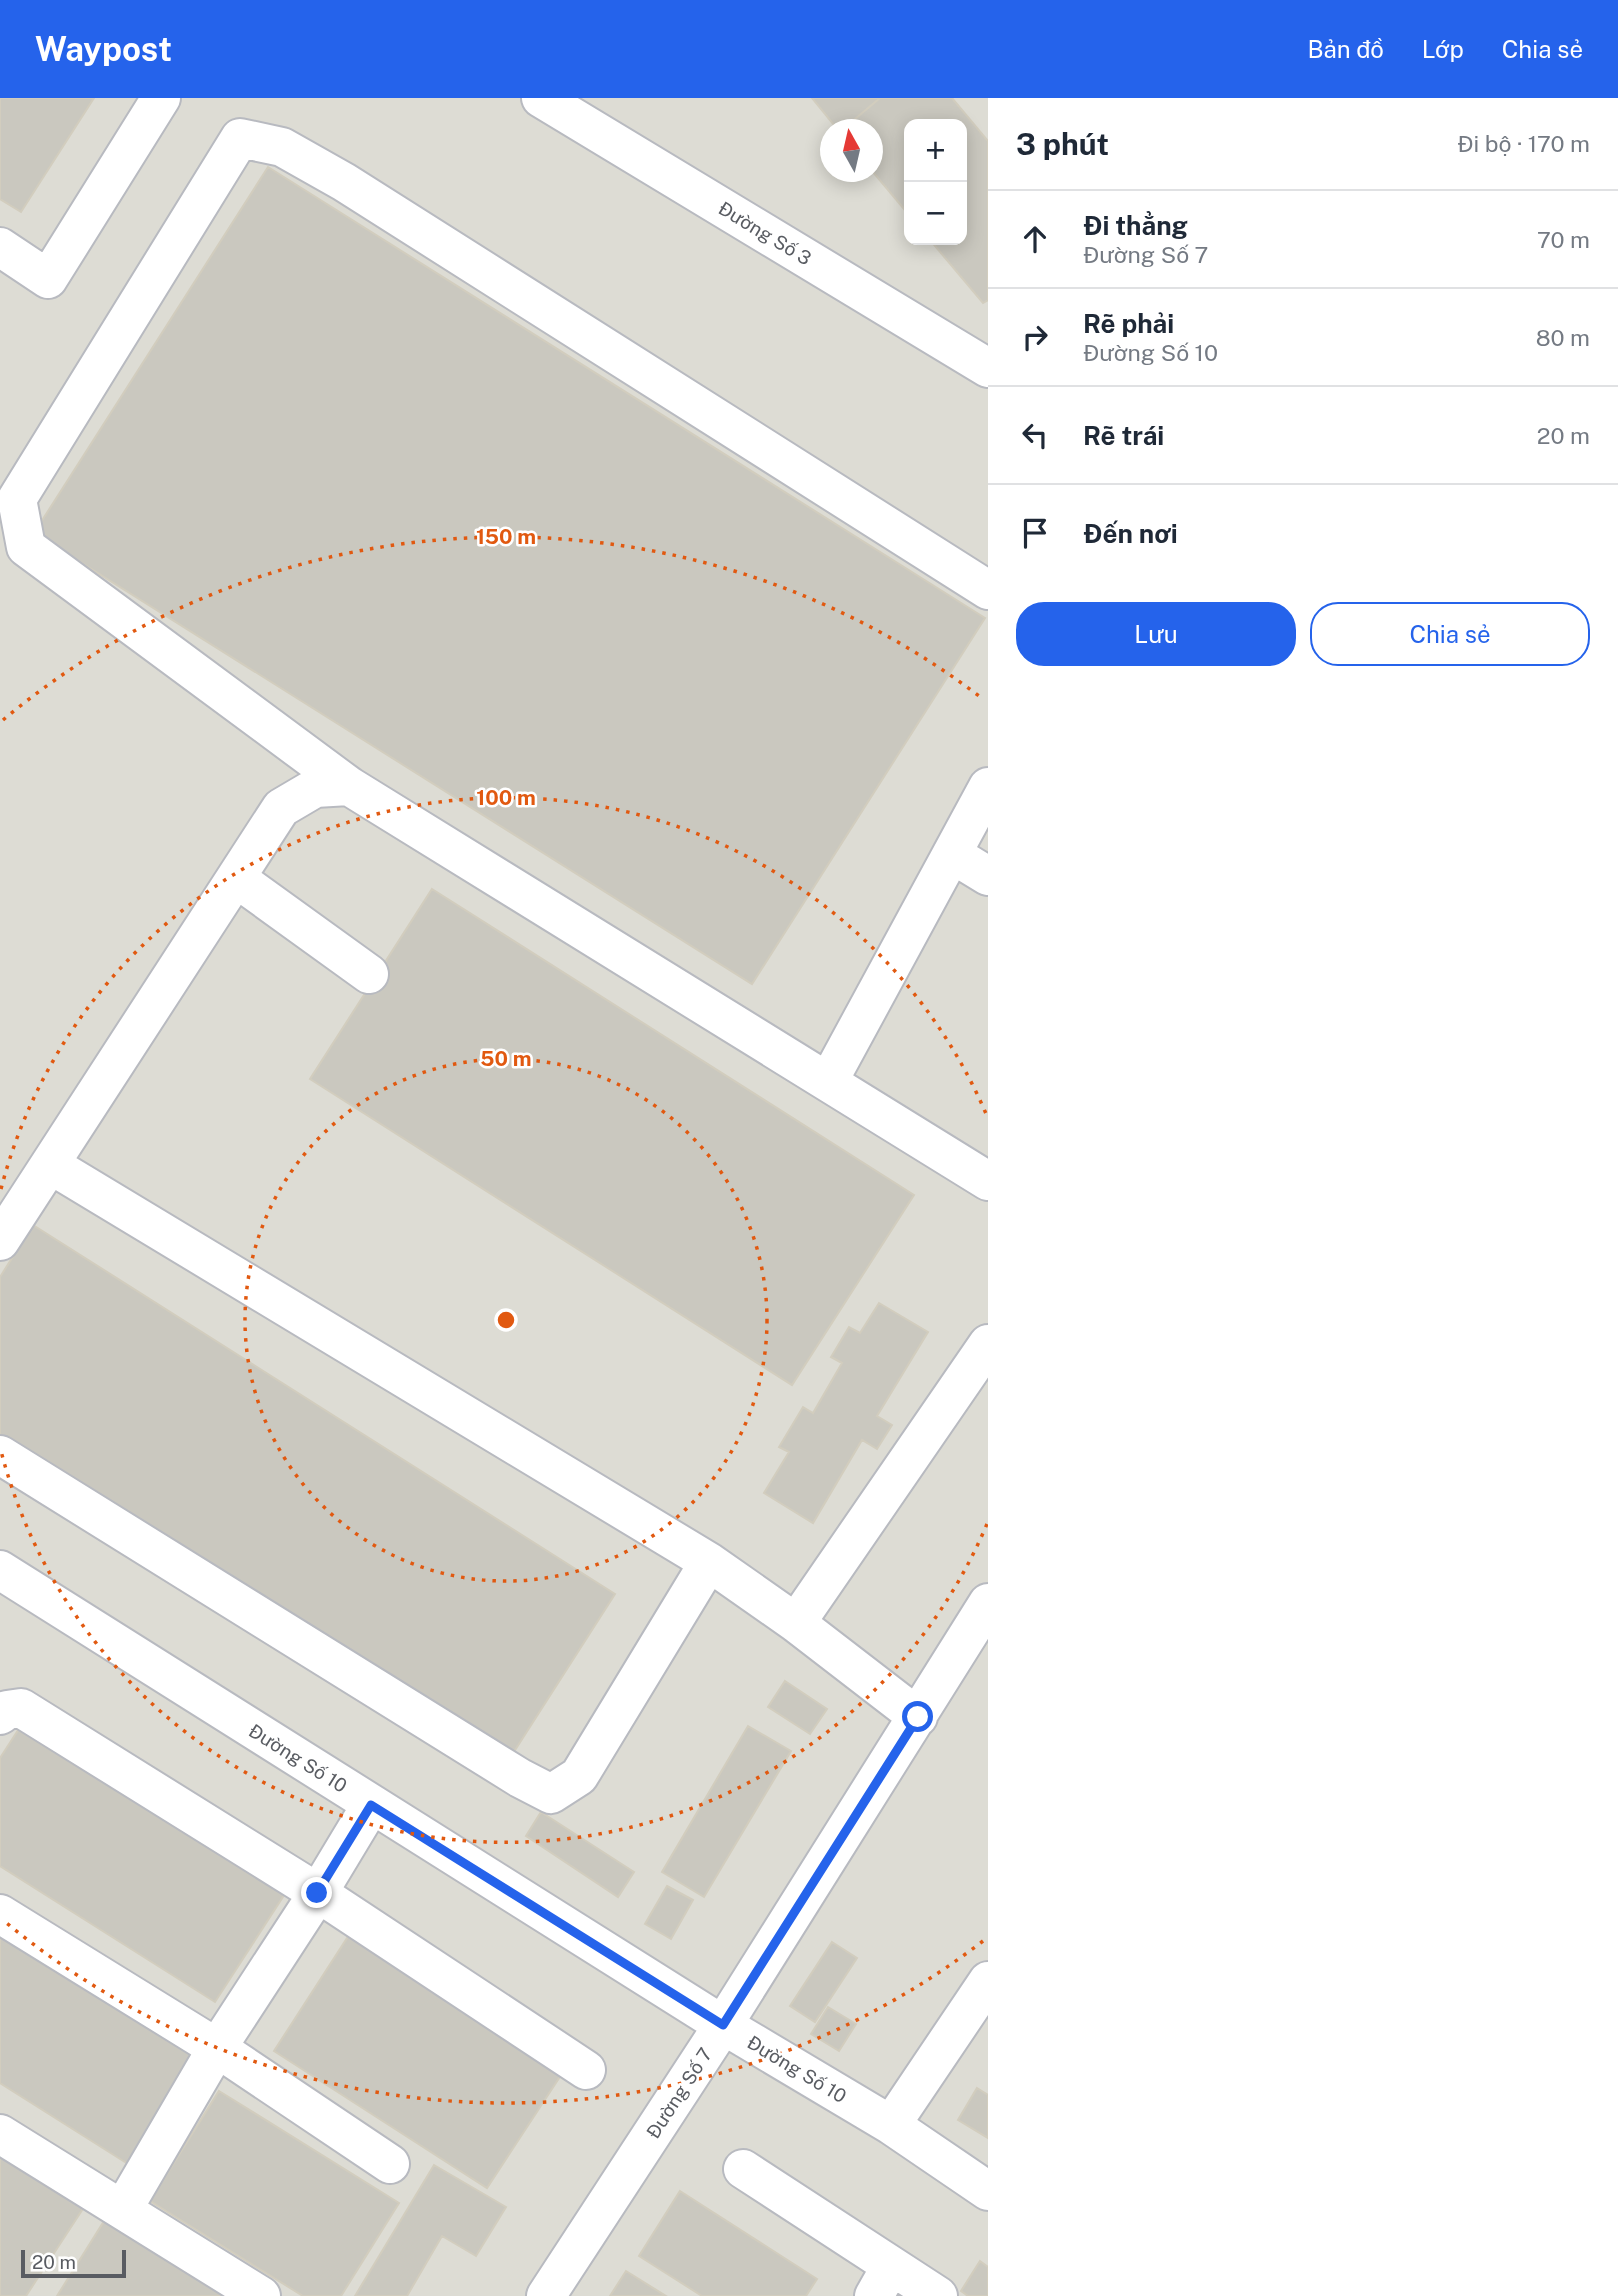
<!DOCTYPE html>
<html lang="vi">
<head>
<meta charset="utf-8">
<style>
	body { margin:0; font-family:"Public Sans",sans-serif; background:#f2f2f3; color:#1f2937 }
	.controls { position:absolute; right:21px; top:21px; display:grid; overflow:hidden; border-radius:14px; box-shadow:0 4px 18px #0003 }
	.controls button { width:63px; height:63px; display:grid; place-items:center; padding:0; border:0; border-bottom:2px solid #e0e1e3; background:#fff; color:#1f2937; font:35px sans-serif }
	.compass { position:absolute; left:820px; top:21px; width:63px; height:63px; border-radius:50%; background:#fff; box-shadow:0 4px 18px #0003; rotate:352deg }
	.scale { position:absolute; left:21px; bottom:18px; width:105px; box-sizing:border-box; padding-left:7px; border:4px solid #595c62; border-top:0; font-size:19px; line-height:24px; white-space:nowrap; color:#595c62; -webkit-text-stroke:5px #fff; paint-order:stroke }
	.stop { position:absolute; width:21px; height:21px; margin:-16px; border:5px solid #2563eb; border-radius:50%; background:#fff }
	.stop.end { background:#2563eb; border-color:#fff; box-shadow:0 2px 7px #0008 }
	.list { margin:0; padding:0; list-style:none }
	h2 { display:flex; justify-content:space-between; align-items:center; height:91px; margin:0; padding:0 28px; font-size:30px }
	h2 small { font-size:23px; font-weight:400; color:#747a83 }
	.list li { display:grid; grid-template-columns:46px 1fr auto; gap:21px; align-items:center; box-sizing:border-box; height:98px; padding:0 28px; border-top:2px solid #e0e1e3 }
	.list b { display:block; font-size:26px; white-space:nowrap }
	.list p { margin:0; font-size:23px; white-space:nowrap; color:#747a83 }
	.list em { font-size:23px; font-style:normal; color:#747a83 }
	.actions { display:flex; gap:14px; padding:21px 28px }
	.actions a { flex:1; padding:16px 0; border:2px solid #2563eb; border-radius:28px; text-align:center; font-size:24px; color:#2563eb }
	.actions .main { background:#2563eb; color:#fff }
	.icon { flex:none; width:38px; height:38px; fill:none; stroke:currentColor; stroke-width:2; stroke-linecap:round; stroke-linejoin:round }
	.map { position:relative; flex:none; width:988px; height:2198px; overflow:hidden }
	header { display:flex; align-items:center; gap:42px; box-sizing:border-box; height:98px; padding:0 35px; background:#2563eb; color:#fff }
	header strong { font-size:33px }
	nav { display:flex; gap:38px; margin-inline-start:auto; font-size:24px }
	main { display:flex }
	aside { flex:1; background:#fff }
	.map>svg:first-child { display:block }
	.industrial { fill:#dddcd4; fill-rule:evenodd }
	.building { fill:#cac8bf; stroke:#d2cdbe; stroke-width:2 }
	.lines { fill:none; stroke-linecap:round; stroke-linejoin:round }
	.minor-casing { stroke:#b8bac0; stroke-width:42 }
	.minor { stroke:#fff; stroke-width:38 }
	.route { stroke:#2563eb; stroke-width:9 }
	.ring { fill:none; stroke:#e15910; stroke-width:3.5; stroke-dasharray:3.5 7 }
	.labels { text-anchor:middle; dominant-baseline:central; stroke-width:5; stroke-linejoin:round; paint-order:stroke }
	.street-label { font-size:19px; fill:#595c62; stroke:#fff }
	.centre { fill:#e15910; stroke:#fff; stroke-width:3.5 }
	.ring-label { font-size:21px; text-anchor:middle; font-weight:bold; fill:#e15910; stroke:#fff; stroke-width:5; stroke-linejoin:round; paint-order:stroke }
</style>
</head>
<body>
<header>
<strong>Waypost</strong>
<nav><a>Bản đồ</a><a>Lớp</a><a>Chia sẻ</a></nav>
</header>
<main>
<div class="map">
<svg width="988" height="2198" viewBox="0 0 988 2198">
	<rect width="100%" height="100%" fill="#edebe0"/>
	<path class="industrial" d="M0,0h988v2198h-988zM909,26h53v116h-53zM830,32h42v42h-42z"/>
	<path class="building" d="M0,0h94l-73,114 -21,-13z
		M812,0h68l-38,32h-4z
		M880,0h72l36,43v159l-5,3 -53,-63h32v-116h-53v91l-37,-44v-41h-30z
		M268,69l717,451 -233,366 -718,-451z
		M432,791l482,306 -122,190 -482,-306z
		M33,1127l582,369 -107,167 -508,-323v-161z
		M879,1205l49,29 -51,84 15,9 -15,24 -15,-9 -49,83 -49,-30 25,-41 -10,-5 24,-40 10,6 29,-50 -11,-6 18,-30 11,6z
		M785,1583l42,28 -17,25 -42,-27z
		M26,1620l264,168 -75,116 -215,-136v-108z
		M748,1628l43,25 -87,146 -42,-25z
		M541,1714l93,60 -16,25 -92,-61z
		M667,1788l26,14 -22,39 -26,-15z
		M0,1825l201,128 -73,113 -128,-81z
		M351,1834l214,137 -78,119 -213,-137z
		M832,1844l25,16 -42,64 -25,-16z
		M828,1909l28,17 -17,27 -28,-17z
		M977,1990l11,7v43l-30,-18z
		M219,1993l180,112 -58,93h-38l-153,-95z
		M0,2047l88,56 -62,95h-26z
		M434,2067l72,42 -30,49 -34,-20 -35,60h-52z
		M680,2093l137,88 -11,17h-104l-63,-40z
		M106,2120l124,78h-173z
		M980,2163l8,6v29h-20l-7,-5z
		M626,2173l40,25h-56z"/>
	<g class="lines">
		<g class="minor-casing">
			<path id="minor" d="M541,0l447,270
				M0,149l48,32 113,-181
				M349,688l-323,-239 -9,-48 223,-361 42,9 62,35 644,408
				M952,756l36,22
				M236,780l133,96
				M828,984l160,-295
				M51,1067l658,397 87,61 122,94
				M0,1143l281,-433 34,-20 34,-2 639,395
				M0,1357l520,323 31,16 28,-18 130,-214
				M0,1472l723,455 168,100 97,66
				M796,1525l192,-279
				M0,1617l7,-5 14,-2 297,185 268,177
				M0,1816l217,134 173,116
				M891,2027l97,-144
				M0,2036l261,162
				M743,2071l195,127
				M123,2111l94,-161 101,-155 53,-88
				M546,2198l177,-271 265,-422
				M874,2198l17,-30"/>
		</g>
		<use href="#minor" class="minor"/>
	</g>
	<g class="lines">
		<path class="route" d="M317,1795l54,-88 352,220 195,-308"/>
	</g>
	<g class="ring">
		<circle cx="506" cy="1222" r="261"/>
		<path d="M987 1426A522 522 0 0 1 1 1353M1 1091A522 522 0 0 1 987 1018"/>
		<path d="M983 1843A783 783 0 0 1 3 1822M3 622A783 783 0 0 1 983 601"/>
	</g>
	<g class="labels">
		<g class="street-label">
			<text transform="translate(765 135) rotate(31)">Đường Số 3</text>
			<text transform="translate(298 1660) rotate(32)">Đường Số 10</text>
			<text transform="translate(797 1971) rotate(31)">Đường Số 10</text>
			<text transform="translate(679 1995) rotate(-57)">Đường Số 7</text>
		</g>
	</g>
	<circle cx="506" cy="1222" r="10" class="centre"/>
	<g class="ring-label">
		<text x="506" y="446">150 m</text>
		<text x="506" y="707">100 m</text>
		<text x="506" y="968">50 m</text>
	</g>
</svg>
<div class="controls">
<button>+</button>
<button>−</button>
</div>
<svg class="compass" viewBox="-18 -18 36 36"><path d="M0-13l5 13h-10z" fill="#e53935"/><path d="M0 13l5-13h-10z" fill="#747a83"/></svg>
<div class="scale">20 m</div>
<div class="stop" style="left:918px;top:1619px"></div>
<div class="stop end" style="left:317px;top:1795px"></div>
</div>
<aside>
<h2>3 phút<small>Đi bộ · 170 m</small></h2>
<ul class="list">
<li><svg class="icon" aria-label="ahead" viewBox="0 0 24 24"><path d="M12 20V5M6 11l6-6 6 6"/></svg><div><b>Đi thẳng</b><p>Đường Số 7</p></div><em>70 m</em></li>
<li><svg class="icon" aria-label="right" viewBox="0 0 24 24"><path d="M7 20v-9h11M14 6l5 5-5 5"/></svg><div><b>Rẽ phải</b><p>Đường Số 10</p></div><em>80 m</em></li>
<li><svg class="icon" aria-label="left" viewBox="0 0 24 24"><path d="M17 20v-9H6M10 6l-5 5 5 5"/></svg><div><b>Rẽ trái</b></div><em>20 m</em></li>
<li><svg class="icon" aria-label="arrive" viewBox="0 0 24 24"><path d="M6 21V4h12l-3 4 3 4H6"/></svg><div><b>Đến nơi</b></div></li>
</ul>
<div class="actions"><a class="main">Lưu</a><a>Chia sẻ</a></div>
</aside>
</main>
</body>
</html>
